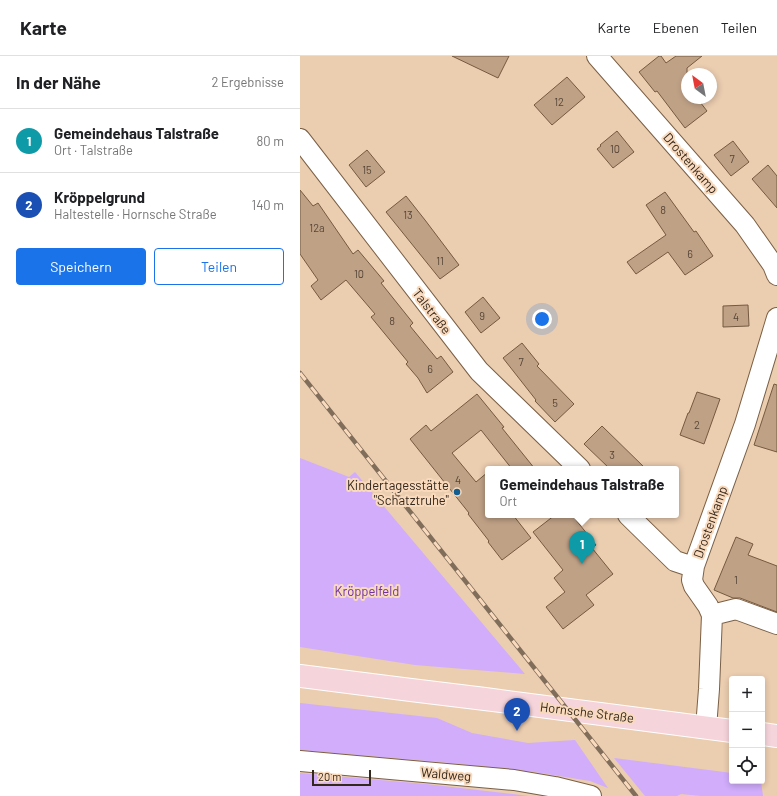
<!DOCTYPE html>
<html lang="de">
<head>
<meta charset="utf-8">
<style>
	body { margin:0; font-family:Barlow,sans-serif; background:#f6f6f6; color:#202124 }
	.controls { position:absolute; right:12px; bottom:12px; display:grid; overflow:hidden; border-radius:4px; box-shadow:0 2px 6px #0003 }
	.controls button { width:36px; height:36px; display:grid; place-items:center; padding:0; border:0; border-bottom:1px solid #e0e0e0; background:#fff; color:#202124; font:20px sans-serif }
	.compass { position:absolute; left:381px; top:12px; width:36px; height:36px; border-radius:50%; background:#fff; box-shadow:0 2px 6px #0003; rotate:328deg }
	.scale { position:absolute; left:12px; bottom:10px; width:59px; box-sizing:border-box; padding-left:4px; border:2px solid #34281d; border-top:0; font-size:11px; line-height:14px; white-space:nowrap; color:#34281d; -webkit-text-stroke:3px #f9dabd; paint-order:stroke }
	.you { position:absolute; left:242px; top:263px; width:14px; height:14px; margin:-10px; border:3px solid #fff; border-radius:50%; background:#1a73e8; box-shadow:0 0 0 6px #1a73e833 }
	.badge { display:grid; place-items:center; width:26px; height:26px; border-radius:50%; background:#1a73e8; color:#fff; font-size:13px; font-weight:700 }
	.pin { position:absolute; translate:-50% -33px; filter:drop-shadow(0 1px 2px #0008) }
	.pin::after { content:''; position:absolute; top:21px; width:14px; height:12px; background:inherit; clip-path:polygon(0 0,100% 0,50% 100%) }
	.popup { position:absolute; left:185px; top:410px; width:194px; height:52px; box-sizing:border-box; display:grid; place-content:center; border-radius:4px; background:#fff; filter:drop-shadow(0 1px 3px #0005); font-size:13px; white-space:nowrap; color:#757577 }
	.popup b { font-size:15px; color:#202124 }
	.popup::after { content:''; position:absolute; left:50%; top:100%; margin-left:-8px; border:8px solid transparent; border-top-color:#fff }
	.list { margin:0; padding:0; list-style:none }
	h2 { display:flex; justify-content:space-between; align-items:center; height:52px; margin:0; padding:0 16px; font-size:17px }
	h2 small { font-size:13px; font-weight:400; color:#757577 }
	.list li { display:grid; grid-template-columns:26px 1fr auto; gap:12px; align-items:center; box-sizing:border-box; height:64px; padding:0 16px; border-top:1px solid #e0e0e0 }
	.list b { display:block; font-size:15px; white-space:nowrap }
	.list p { margin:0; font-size:13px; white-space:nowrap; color:#757577 }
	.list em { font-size:13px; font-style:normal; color:#757577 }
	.actions { display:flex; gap:8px; padding:12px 16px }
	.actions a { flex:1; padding:9px 0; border:1px solid #1a73e8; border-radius:4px; text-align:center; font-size:14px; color:#1a73e8 }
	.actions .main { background:#1a73e8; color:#fff }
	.icon { flex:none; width:22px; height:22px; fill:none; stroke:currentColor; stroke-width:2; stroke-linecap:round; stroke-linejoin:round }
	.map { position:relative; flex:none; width:477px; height:740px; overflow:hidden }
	header { display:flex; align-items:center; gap:24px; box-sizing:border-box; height:56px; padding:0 20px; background:#fff; border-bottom:1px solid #e0e0e0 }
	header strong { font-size:19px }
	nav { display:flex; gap:22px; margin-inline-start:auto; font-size:14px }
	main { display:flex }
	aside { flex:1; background:#fff }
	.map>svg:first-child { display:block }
	.green { fill:#d1adfc }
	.building { fill:#bfa186; stroke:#755a40 }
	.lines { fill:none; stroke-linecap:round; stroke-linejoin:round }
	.minor-casing { stroke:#7a5f45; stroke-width:22 }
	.major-casing { stroke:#fff; stroke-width:24 }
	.minor { stroke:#fff; stroke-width:20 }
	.major { stroke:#f6d4db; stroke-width:22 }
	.rail-casing { stroke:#806d5a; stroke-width:4.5 }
	.rail { stroke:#f9dabd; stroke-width:3; stroke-dasharray:9; stroke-linecap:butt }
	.poi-dot { fill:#125d90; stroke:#f9dabd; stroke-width:1.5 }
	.labels { text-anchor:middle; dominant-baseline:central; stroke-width:4; stroke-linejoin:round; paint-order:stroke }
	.number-label { font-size:11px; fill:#574637 }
	.street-label { font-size:13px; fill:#34281d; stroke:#f9dabd }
	.poi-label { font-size:13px; fill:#34281d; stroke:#f9dabd; text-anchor:end }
	.park-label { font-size:13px; fill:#6f31a3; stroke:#f9dabd }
</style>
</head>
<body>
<header>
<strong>Karte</strong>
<nav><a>Karte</a><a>Ebenen</a><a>Teilen</a></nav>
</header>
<main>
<aside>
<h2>In der Nähe<small>2 Ergebnisse</small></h2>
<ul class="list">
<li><span class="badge" style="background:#0f9aa8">1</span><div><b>Gemeindehaus Talstraße</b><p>Ort · Talstraße</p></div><em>80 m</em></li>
<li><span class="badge" style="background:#1a4fb4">2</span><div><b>Kröppelgrund</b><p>Haltestelle · Hornsche Straße</p></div><em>140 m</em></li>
</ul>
<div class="actions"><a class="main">Speichern</a><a>Teilen</a></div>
</aside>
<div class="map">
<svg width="477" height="740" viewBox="0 0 477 740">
	<rect width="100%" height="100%" fill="#ebcdb0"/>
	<path class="green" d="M0,402l49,19 6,-5 170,202 -110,-9 -115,-18z
		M0,647l137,15 35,15 56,10 47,-3 33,48 -18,-7 -56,-9 -84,-9 -150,-13z
		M314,702l118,15v8h29l2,15h-62l-20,-2 -4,2h-32z
		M0,717l126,11 103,12h-229z"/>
	<path class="building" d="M152,0h57l-11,22z
		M359,0h2l5,7 10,-7h26l-15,12v30h10l10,13 -22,17 -28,-37 -2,1 -16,-20z
		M267,21l18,20 -33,28 -18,-20z
		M317,75l17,21 -21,16 -16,-19 4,-3 -1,-1z
		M433,85l16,21 -18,14 -17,-21z
		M67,94l18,22 -19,15 -17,-22z
		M468,109l9,11v32l-25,-29z
		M0,134l13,16 5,-3 35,51 5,-4 26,31 -3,2 32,40 -3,3 27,33 4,-3 12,16 -26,21 -9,-15 -12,-14 2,-2 -37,-45 4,-3 -29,-34 -25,20 -10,-14 7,-6 -18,-26z
		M365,136l29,40 2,-1 17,25 -28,19 -17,-23 -32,22 -9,-12 39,-27 -20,-30z
		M106,140l19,24 34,45 -19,14 -54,-67z
		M183,241l17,21 -19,15 -16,-21z
		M448,249l1,21 -26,1v-21z
		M222,287l17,21 -2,2 37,38 -19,18 -20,-21 1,-1 -33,-42z
		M474,328l3,1v67l-23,-7z
		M397,336l23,7 -16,45 -24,-9 8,-22h1z
		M177,338l27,33 -2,1 33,41h-23l-31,-39 -29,23 24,29 12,-10v43h25l18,23 -29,22 -14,-18 1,-1 -21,-27 1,-1 -59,-74 16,-14 5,6z
		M302,370l44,43h-36l-26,-25z
		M255,459h17l24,30 -4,3 21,26 -27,21 8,10 -31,24 -17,-22 19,-15 -11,-14 9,-8 -30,-38z
		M436,481l17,7 -5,11 29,11v46l-37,-14h-7l-19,-8z"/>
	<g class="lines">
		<g class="minor-casing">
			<path id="minor" d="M297,0l148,169 28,40 4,10
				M0,83l179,232 101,98
				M328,459l47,46 15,5h4
				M412,559l24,-6 41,15
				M406,672l3,-39 3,-74 -4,-9 -14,-20 -2,-6 2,-14 51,-142 32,-106
				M0,705l214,19 41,7 36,9"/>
		</g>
		<g class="major-casing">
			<path id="major" d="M0,620l111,14 74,9 247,32
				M462,678l15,2"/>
		</g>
		<use href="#minor" class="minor"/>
		<use href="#major" class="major"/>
		<g class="rail-casing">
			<path id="rail" d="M0,317l336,423"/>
		</g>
		<use href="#rail" class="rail"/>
	</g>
	<circle class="poi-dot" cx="157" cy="436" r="4"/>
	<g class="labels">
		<g class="number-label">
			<text x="259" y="45">12</text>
			<text x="315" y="92">10</text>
			<text x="432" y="102">7</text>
			<text x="67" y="113">15</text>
			<text x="363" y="153">8</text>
			<text x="108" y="158">13</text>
			<text x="17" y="171">12a</text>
			<text x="390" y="197">6</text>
			<text x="140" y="204">11</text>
			<text x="59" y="217">10</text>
			<text x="182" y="259">9</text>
			<text x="436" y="260">4</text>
			<text x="92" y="264">8</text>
			<text x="221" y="305">7</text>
			<text x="130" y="312">6</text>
			<text x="255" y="346">5</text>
			<text x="397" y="368">2</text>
			<text x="312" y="398">3</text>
			<text x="158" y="423">4</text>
			<text x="436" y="523">1</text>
		</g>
		<g class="street-label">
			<text transform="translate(391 107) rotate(49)">Drostenkamp</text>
			<text transform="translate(132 255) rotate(52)">Talstraße</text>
			<text transform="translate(410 466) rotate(-70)">Drostenkamp</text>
			<text transform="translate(287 656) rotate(7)">Hornsche Straße</text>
			<text transform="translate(146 718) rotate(5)">Waldweg</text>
		</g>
		<g class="poi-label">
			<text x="149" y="429">Kindertagesstätte<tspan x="149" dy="15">"Schatztruhe"</tspan></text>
		</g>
		<g class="park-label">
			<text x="67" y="535">Kröppelfeld</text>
		</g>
	</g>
</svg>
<div class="controls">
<button>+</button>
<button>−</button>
<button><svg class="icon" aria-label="locate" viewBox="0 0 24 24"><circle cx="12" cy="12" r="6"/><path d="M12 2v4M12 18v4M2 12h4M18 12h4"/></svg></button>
</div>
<svg class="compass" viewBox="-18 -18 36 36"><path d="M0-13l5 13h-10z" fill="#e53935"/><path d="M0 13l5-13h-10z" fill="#757577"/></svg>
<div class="scale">20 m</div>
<div class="you"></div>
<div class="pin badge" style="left:282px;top:508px;background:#0f9aa8">1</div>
<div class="popup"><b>Gemeindehaus Talstraße</b>Ort</div>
<div class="pin badge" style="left:217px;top:675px;background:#1a4fb4">2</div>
</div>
</main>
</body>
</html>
